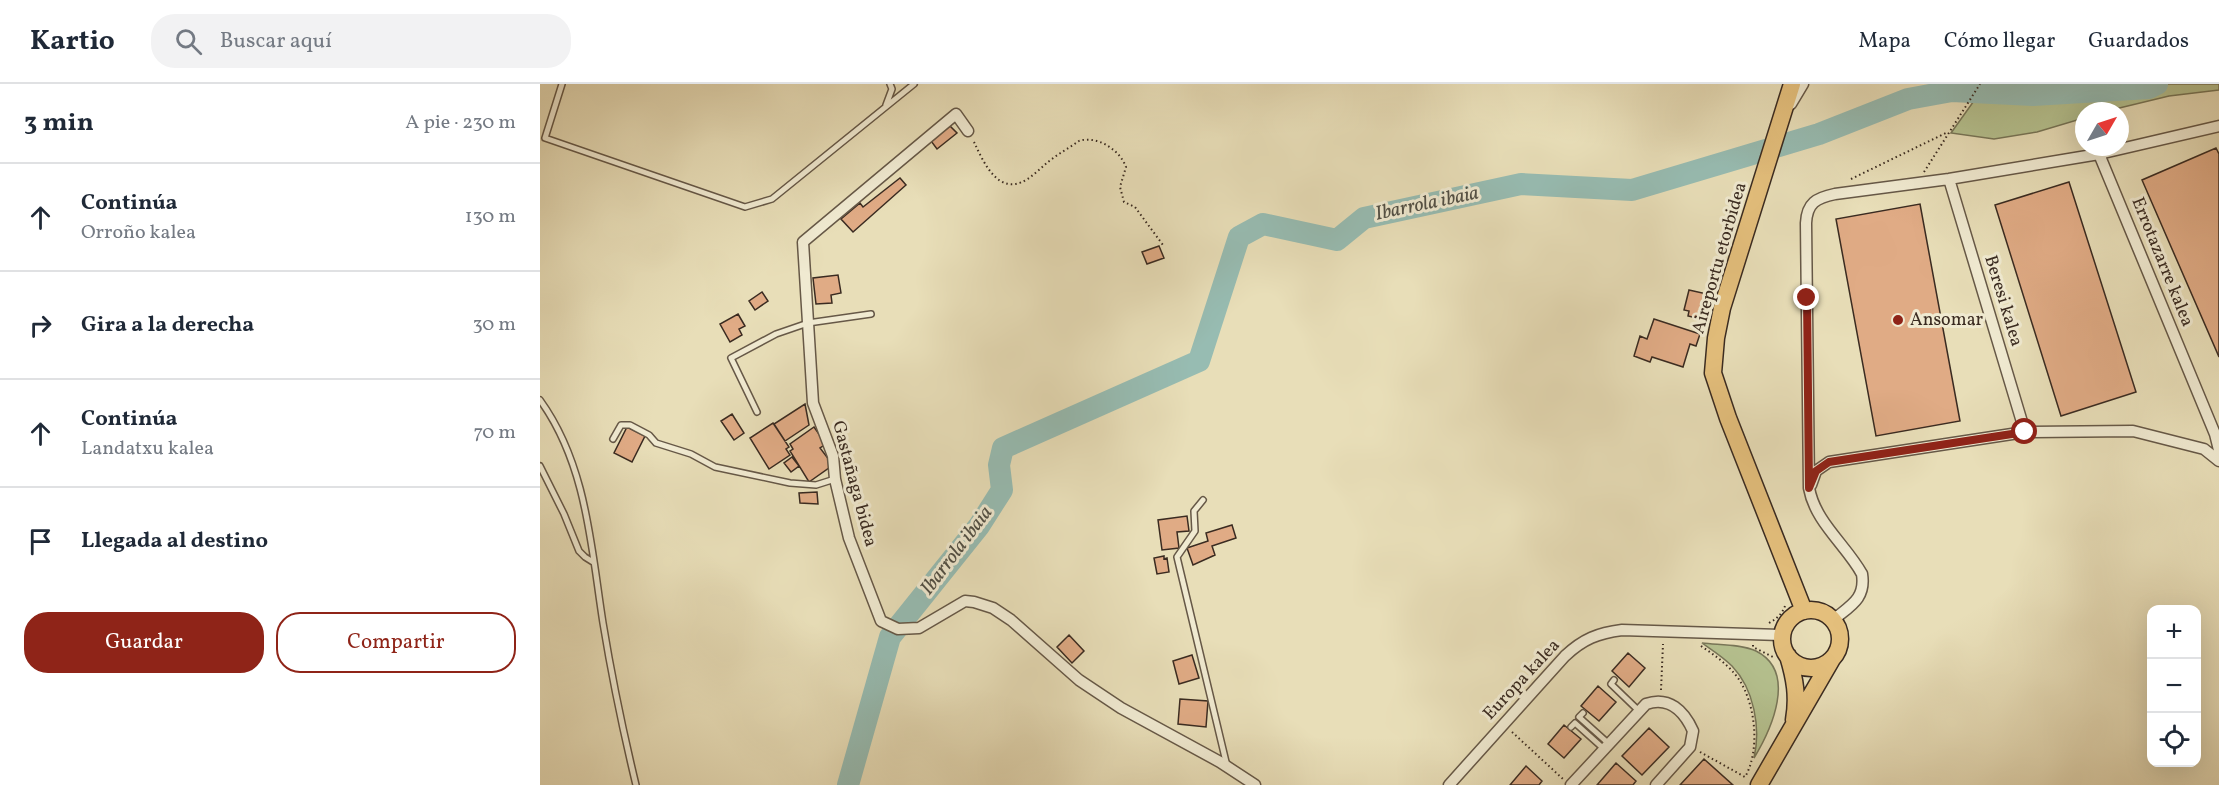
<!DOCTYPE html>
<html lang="es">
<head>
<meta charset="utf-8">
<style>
	body { margin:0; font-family:Vollkorn,serif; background:#f2f2f3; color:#1f2937 }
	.controls { position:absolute; right:18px; bottom:18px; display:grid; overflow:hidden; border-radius:12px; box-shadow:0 6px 24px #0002 }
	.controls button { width:54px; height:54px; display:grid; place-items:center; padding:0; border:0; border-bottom:2px solid #e0e1e3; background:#fff; color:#1f2937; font:30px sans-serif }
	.compass { position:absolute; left:1535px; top:18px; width:54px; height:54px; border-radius:50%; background:#fff; box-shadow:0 6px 24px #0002; rotate:51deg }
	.stop { position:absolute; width:18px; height:18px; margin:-14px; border:4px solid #8f2418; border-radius:50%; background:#fff }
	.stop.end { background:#8f2418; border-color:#fff; box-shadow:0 2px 6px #0008 }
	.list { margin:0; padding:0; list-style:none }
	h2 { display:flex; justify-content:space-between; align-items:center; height:78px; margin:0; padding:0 24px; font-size:26px }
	h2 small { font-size:20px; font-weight:400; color:#747a83 }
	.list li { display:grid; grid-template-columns:39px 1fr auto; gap:18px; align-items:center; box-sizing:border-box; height:108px; padding:0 24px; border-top:2px solid #e0e1e3 }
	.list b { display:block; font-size:22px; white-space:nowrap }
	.list p { margin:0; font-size:20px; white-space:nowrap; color:#747a83 }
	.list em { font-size:20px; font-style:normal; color:#747a83 }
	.actions { display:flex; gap:12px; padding:18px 24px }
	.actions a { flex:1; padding:14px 0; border:2px solid #8f2418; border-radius:24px; text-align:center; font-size:21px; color:#8f2418 }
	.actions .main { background:#8f2418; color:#fff }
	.icon { flex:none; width:33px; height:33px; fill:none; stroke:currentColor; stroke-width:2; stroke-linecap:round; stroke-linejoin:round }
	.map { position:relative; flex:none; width:1679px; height:701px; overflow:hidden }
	header { display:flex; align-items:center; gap:36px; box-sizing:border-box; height:84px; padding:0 30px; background:#fff; border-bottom:2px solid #e0e1e3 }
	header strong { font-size:28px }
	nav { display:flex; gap:33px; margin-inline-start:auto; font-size:21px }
	.search { width:420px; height:54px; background:#f2f2f3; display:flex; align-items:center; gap:15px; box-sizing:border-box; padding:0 21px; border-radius:24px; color:#747a83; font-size:22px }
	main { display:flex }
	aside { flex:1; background:#fff }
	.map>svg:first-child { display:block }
	.green { fill:#b5c18f; stroke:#787658; stroke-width:1.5 }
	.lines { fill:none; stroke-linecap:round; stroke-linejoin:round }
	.river { stroke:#97bcb2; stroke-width:22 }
	.building { fill:#e0ab85; stroke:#3a2b21; stroke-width:1.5 }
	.lane-casing { stroke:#665847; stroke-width:8 }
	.street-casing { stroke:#665847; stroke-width:13 }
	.primary-casing { stroke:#3a2b21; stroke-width:19 }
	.path { stroke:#3a2b21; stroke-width:2; stroke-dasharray:1.5 3; stroke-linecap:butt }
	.lane { stroke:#f0ead1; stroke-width:5 }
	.street { stroke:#f0ead1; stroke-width:10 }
	.primary { stroke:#e4bf7c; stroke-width:16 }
	.route { stroke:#8f2418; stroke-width:8 }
	.poi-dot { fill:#8f2418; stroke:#f0ead1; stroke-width:2 }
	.labels { text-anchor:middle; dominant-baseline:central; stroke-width:6; stroke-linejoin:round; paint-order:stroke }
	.street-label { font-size:18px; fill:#3a2b21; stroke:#f0ead1 }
	.poi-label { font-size:18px; fill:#3a2b21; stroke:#f0ead1; text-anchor:start }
	.water-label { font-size:20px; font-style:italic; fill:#514f45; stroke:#f0ead1 }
</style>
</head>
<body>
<header>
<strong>Kartio</strong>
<div class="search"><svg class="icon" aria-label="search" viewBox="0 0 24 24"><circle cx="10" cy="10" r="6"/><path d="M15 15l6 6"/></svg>Buscar aquí</div>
<nav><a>Mapa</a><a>Cómo llegar</a><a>Guardados</a></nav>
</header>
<main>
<aside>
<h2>3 min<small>A pie · 230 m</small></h2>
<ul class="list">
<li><svg class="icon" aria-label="ahead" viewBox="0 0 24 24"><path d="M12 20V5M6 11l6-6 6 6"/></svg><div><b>Continúa</b><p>Orroño kalea</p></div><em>130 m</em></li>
<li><svg class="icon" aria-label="right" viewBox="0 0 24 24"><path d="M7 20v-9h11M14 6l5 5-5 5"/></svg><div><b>Gira a la derecha</b></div><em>30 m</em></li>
<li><svg class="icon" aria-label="ahead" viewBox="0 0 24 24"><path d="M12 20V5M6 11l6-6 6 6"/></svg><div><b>Continúa</b><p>Landatxu kalea</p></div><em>70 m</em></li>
<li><svg class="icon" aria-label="arrive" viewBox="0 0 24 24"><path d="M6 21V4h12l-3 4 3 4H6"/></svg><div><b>Llegada al destino</b></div></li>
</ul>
<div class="actions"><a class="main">Guardar</a><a>Compartir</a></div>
</aside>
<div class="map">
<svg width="1679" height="701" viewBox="0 0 1679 701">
	<rect width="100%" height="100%" fill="#e8deb8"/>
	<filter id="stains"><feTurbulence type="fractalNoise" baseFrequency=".00333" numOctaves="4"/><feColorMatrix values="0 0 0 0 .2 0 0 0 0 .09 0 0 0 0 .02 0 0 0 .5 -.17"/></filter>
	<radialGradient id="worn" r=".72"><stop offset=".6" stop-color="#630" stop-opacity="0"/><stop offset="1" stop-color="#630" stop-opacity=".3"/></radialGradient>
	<path class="green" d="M1446,0h233v6l-50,6 -62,15h-23v7l-47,14 -43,7 -43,-6z
		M1162,559c16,2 39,1 54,8 42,21 15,79 -2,107 7,-30 0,-69 -22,-92 -9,-9 -20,-16 -30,-23z"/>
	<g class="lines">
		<path class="river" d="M308,701l42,-148 89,-111 23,-36 -3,-25 4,-17 196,-87 40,-124 24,-13 74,16 27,-22 157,-34 111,6 187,-56 89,-35 44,-8 81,4 116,-7 8,-4"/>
	</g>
	<path class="building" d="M410,42l7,7 -20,16 -6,-8z
		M1676,64l3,6v203l-77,-177z
		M360,94l6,7 -53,47 -12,-13 19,-16 3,4z
		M1529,98l67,210 -75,24 -66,-211z
		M1380,120l40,217 -84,15 -40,-217z
		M619,162l5,12 -17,6 -5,-12z
		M298,191l3,18 -10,2 1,8 -16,1 -3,-26z
		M1149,206l18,4 -6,25 -13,-3 1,-5 -5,-1z
		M222,208l6,9 -13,9 -6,-9z
		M198,230l7,12 -6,3 3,6 -12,7 -10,-18z
		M1114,235l46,15 -4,12 -6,-2 -7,23 -31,-10 -2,5 -16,-6 6,-20 7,3z
		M265,320l4,21 -24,16 -11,-17z
		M192,330l12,19 -10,7 -13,-19z
		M233,339l16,24 -3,2 4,6 -21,14 -19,-31z
		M87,343l18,9 -13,26 -18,-9z
		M274,343l12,17 -6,4 13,17 -24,17 -19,-31 3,-2 -3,-5z
		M252,373l7,9 -8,6 -7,-9z
		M277,408l1,12 -18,-1 -1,-10z
		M647,432l2,15 -12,1 2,16 -17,2 -4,-30z
		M692,441l4,13 -24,8 3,9 -22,10 -6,-17 21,-7 -2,-8z
		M624,472v3l3,-1 2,14 -12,2 -3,-16z
		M529,551l15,16 -12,12 -15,-16z
		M1088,569l17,15 -16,19 -17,-16z
		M652,571l7,23 -20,6 -6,-23z
		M1058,602l18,16 -17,19 -18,-15z
		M640,615l28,2 -2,26 -28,-3z
		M1024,641l17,14 -17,19 -16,-14z
		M1109,644l20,19 -27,28 -20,-19z
		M1164,675l29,26h-53z
		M1076,679l20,18 -3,4h-36z
		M986,682l16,15 -3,4h-29z"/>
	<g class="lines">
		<g class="lane-casing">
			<path id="lane" d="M22,0l-17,54 200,69 27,-8 142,-115
				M346,21l6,-16 -2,-5
				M0,316c47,65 51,147 63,223 9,55 20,108 33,162
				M217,328l-26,-54 45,-24 32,-11 63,-9
				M73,355l8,-14h9l19,10 7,8 35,11 24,13 75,16 26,2 19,-6
				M0,382l24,48 15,37 6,6 8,5
				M663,416l-9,11 1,20 -18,26 50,209
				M1074,596l-3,4 28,27
				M1043,629l-4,4 29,26
				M1031,643l4,-4 29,26"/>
		</g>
		<g class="street-casing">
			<path id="street" d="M1251,20l12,-20
				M428,47l-12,-17 -153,128 10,161 20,53 2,23 14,59 32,83 17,8 21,-1 46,-27 9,1 19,6 18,12 68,60 42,28 99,54 35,23
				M1559,70l116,280 4,16
				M1409,95l76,253
				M1271,401l5,-14 13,-9 196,-30 108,-1 71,18 15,12
				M1293,536c17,-14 33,-21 29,-46 -16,-29 -47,-52 -53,-86l-3,-265c1,-20 10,-25 29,-29l114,-15 150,-25 120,-28
				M909,701l116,-129c18,-17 33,-23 57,-26l160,5
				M1031,701l75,-81c23,-8 38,7 47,27l-3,16 -34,38"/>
		</g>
		<g class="primary-casing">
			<path id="primary" d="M1252,0l-70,224 -6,30 -3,35 15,45 76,193
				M1242 555a29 29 0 1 1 58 0a29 29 0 1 1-58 0Z
				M1248,572c7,23 10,41 6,64
				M1219,701l73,-126"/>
		</g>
		<path class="path" d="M434,58c10,21 24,54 52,38 8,-5 15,-12 22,-18 10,-8 21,-14 31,-21 18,-6 41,9 47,26l-6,20 4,15 11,5 28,38
			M1384,88l56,-88
			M1311,95l97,-47
			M1229,539c9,-5 14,-10 17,-20
			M1213,561v2l20,10
			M1161,562c15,10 29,20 39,35 16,26 20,70 5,96
			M1121,606l2,-46
			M972,648l51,47
			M1160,668l45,25"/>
		<use href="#lane" class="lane"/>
		<use href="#street" class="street"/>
		<use href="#primary" class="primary"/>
	</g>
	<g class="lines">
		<path class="route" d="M1267,214l2,190 7,-17 13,-9 196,-30"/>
	</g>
	<circle class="poi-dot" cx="1358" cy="236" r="6"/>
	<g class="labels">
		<g class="street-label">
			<text transform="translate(1180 174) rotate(-74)">Aireportu etorbidea</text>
			<text transform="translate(1622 178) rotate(68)">Errotazarre kalea</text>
			<text transform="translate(1463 217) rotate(73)">Beresi kalea</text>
			<text transform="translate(314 400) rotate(75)">Gastañaga bidea</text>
			<text transform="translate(982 596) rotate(-47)">Europa kalea</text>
		</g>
		<g class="poi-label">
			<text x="1370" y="236">Ansomar</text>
		</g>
		<g class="water-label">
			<text transform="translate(887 120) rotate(-12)">Ibarrola ibaia</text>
			<text transform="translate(417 467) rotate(-53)">Ibarrola ibaia</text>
		</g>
	</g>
	<rect width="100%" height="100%" filter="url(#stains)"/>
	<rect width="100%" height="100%" fill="url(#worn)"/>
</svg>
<div class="controls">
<button>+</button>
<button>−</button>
<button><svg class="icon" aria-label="locate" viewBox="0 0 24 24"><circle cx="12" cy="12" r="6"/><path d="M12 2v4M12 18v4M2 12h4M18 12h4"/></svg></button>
</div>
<svg class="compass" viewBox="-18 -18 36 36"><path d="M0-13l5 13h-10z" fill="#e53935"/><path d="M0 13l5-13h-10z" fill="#747a83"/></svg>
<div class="stop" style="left:1485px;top:348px"></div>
<div class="stop end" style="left:1267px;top:214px"></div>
</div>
</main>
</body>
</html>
